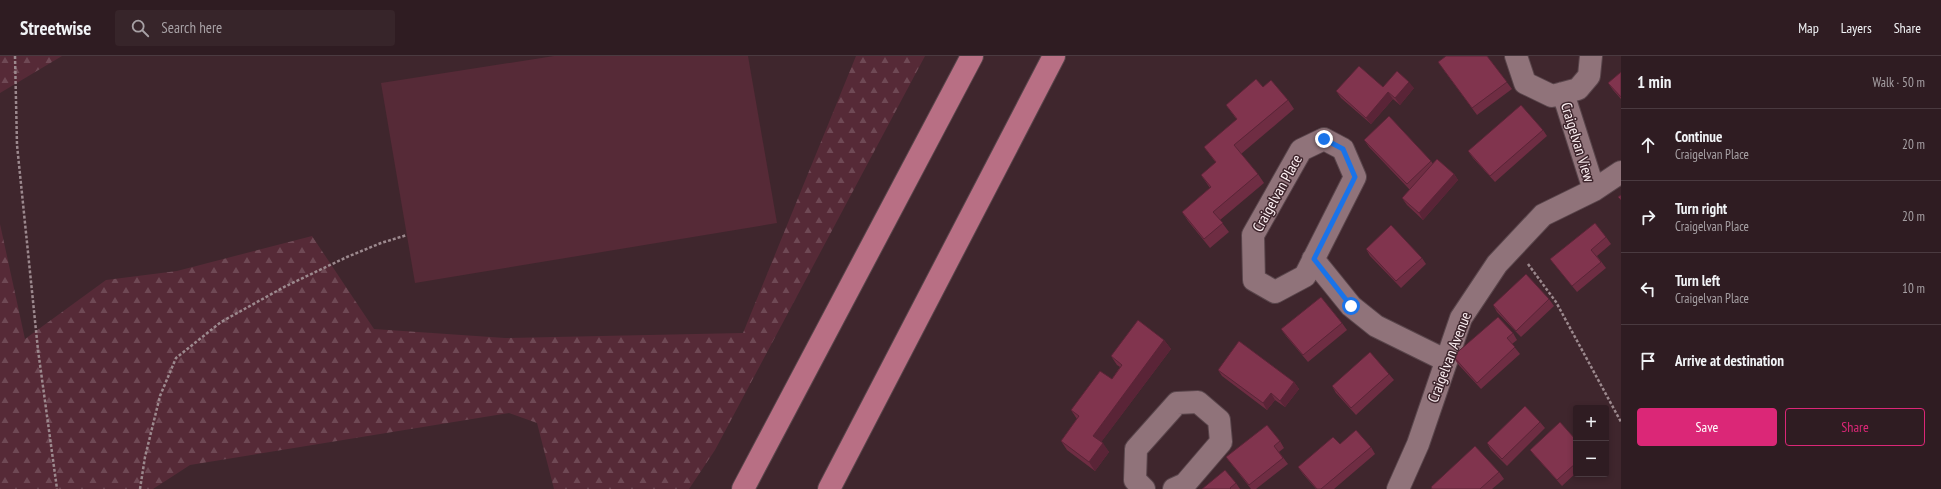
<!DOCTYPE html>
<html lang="en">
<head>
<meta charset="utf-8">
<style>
	body { margin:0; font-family:"PT Sans Narrow",sans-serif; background:#37252a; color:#f1f3f6 }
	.controls { position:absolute; right:12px; bottom:12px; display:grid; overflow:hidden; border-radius:4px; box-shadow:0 2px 6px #0003 }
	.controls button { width:36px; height:36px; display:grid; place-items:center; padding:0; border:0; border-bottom:1px solid #4a3a40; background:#2f1c22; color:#f1f3f6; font:20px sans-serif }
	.stop { position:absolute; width:12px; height:12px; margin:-9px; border:3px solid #1a73e8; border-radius:50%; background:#fff }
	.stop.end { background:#1a73e8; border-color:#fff; box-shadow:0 1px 4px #0008 }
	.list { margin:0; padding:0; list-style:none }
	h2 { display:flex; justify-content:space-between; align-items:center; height:52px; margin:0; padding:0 16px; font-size:17px }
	h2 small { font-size:13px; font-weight:400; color:#a7a1a5 }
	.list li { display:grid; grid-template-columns:26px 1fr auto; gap:12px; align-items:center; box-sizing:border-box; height:72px; padding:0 16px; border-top:1px solid #4a3a40 }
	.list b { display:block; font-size:15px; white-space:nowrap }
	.list p { margin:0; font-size:13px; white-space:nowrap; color:#a7a1a5 }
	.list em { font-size:13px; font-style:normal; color:#a7a1a5 }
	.actions { display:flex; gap:8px; padding:12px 16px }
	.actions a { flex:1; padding:9px 0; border:1px solid #db2777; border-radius:4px; text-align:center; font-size:14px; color:#db2777 }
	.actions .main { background:#db2777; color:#fff }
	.icon { flex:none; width:22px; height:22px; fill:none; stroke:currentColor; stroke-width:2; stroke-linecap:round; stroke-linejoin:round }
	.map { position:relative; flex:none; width:1621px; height:433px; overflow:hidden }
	header { display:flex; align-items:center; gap:24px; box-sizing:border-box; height:56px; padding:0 20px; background:#2f1c22; border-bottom:1px solid #4a3a40 }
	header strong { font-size:19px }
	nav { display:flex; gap:22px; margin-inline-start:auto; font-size:14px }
	.search { width:280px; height:36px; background:#37252a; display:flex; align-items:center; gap:10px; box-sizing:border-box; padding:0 14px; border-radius:4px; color:#a7a1a5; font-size:15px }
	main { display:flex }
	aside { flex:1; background:#2f1c22 }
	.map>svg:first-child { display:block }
	.forest { fill:url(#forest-firs) }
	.pitch { fill:#562a37 }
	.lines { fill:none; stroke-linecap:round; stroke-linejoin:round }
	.street-casing { stroke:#59454b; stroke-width:24 }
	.highway-casing { stroke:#59454b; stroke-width:24 }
	.path { stroke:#9c898e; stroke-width:2.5; stroke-dasharray:3 2; stroke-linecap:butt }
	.street { stroke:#90737a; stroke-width:22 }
	.highway { stroke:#b86f84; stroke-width:22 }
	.wall { fill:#6f2d43 }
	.shaded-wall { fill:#5a2437 }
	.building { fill:#81344e; stroke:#5a2437 }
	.route { stroke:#1a73e8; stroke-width:5 }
	.labels { text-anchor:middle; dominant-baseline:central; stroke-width:3; stroke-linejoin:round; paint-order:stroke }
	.street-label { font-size:15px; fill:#fef1f4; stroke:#3f262d }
</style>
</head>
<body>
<header>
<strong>Streetwise</strong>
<div class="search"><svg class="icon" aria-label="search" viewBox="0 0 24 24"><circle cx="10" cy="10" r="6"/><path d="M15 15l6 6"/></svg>Search here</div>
<nav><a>Map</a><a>Layers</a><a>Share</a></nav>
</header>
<main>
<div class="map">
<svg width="1621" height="433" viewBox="0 0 1621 433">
	<defs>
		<pattern id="forest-firs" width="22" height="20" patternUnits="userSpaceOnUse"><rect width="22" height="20" fill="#562a37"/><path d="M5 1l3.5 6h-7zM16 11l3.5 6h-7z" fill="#6f4955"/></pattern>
	</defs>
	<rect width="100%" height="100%" fill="#3f262d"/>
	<path class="forest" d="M0,0h62l-62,37z
		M856,0h69l-210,394 -26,39h-135l-17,-66 -28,-10 -319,52 -37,24h-153v-265l25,115 81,-59 71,-9 135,-35 62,93 131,9 238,-5z"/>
	<path class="pitch" d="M554,0h194l29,167 -362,60 -34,-200z"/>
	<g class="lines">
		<g class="street-casing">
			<path id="street" d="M1516,0l9,27 27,13 26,-7 11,-13 2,-20
				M1563,37l31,97
				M1324,83l19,10 12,28 -50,99 -30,16 -21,-12 -1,-45 48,-85z
				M1313,203l38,47 25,20 69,34
				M1144,433l-9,-9 1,-31 41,-46 21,-1 21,18 2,22 -36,42 -11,5
				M1398,433l20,-45 43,-126 36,-54 46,-49 51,-25 27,-18"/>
		</g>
		<g class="highway-casing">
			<path id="highway" d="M743,433l229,-433
				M829,433l225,-433"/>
		</g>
		<path class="path" d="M15,0l2,89 21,205 19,139
			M1528,208l28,38 65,120
			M140,433l5,-32 15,-61 16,-38 45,-36 65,-36 61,-29 34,-14 26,-8"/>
		<use href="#street" class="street"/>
		<use href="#highway" class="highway"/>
	</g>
	<path class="wall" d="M1487,0l25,33 -35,26 -34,-46z
		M1621,16v27l-8,-9 -5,-7z
		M1263,31l25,13 6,9 -53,45 17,20 6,9 -44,37 9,12 -19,16 -22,-27 -6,-9 28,-24 -9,-13 15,-12 -12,-16 33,-27 -11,-15z
		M1383,31l31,1 -14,17 -7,-6 -22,25 -30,-26 -5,-7z
		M1543,74l4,6 -52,46 -22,-24 -5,-7z
		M1364,84l67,21 2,3 21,10 4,6 -35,40 -16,-15 -5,-7 8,-8 -41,-43z
		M1606,181l5,7 -14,12 9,12 -29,24 -27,-33z
		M1366,193l56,9 4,6 -25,24 -31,-32z
		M1549,243l5,7 -33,31 -24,-25 -4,-7z
		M1342,267l5,7 -39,32 -22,-26 -5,-7z
		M1513,277l4,7 -5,4 8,10 -39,35 -24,-26 -4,-7z
		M1164,284l7,9 -70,93 8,10 -14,19 -28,-21 -6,-9 16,-22 -6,-9 41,-31 8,-12 -3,-2 -6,-9z
		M1218,314l76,12 5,7 -14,18 -10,-7 -8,10 -45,-34z
		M1389,318l5,6 -38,35 -20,-22 -4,-7z
		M1540,366l5,6 -38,38 -16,-16 -4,-7z
		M1576,384v33l-14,13 -27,-30 -5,-6z
		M1280,385l4,7 -5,4 9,12 -32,25h-5l-25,-32z
		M1340,388l31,3 4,7 -41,35h-18l-13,-15 -5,-7z
		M1499,416l5,7 -12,10h-60z
		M1236,427l4,6h-38z"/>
	<path class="shaded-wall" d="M1409,26l5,6 -14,17 -5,-7z
		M1388,36l5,7 -22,25 -5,-6z
		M1454,118l4,6 -35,40 -4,-7z
		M1164,284l7,9 -72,96 -6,-9z
		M1294,326l5,7 -14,18 -5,-6z
		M1271,337l4,7 -8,10 -4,-7z
		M1103,387l6,9 -14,19 -6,-9z"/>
	<path class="building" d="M1446,0h41l20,26 -35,26 -34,-46z
		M1359,10l24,21 14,-16 12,11 -14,16 -7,-6 -22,26 -30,-27z
		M1621,16v25l-13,-14z
		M1256,23l7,8 8,-7 17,20 -54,45 24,29 -45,38 10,11 -19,16 -22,-27 29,-25 -10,-12 15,-13 -12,-15 33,-28 -11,-14z
		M1521,49l22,25 -53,46 -22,-25z
		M1389,60l42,45 -24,23 -43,-44z
		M1437,103l17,15 -35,39 -17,-15z
		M1621,139v5l-3,-3z
		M1595,167l11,14 -15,13 10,12 -29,24 -22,-27z
		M1391,169l31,33 -26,23 -30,-32z
		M1526,218l23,25 -33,32 -23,-26z
		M1321,241l21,26 -39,32 -22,-26z
		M1498,261l15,16 -6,5 8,9 -38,36 -24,-27z
		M1138,264l26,20 -71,96 10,7 -14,19 -28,-21 18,-25 -8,-6 29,-39 12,8 10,-14 -11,-9z
		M1239,285l55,41 -14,19 -9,-8 -8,10 -45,-33z
		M1370,296l19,22 -38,34 -19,-22z
		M1525,350l15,16 -38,37 -15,-16z
		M1560,366l16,18v23l-19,17 -27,-30z
		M1267,369l13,16 -6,5 9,12 -34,27 -23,-28z
		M1356,374l15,17 -50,42h-4l-19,-22 35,-30 7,7z
		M1475,390l24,26 -19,17h-48l-1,-2z
		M1225,414l11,13 -6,5 1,1h-29z"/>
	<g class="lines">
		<path class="route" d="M1324,83l19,10 12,28 -41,82 37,47"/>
	</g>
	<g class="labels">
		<g class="street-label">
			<text transform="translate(1578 86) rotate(73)">Craigelvan View</text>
			<text transform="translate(1277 137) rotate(-61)">Craigelvan Place</text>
			<text transform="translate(1449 301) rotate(-69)">Craigelvan Avenue</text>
		</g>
	</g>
</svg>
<div class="controls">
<button>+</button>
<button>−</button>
</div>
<div class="stop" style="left:1351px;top:250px"></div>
<div class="stop end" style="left:1324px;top:83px"></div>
</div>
<aside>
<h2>1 min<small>Walk · 50 m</small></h2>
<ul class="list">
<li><svg class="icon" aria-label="ahead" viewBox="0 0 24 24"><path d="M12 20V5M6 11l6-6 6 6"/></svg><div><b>Continue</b><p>Craigelvan Place</p></div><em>20 m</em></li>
<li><svg class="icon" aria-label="right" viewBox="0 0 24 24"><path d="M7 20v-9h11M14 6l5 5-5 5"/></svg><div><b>Turn right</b><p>Craigelvan Place</p></div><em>20 m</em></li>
<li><svg class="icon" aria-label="left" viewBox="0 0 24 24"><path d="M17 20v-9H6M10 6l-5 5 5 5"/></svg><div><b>Turn left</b><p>Craigelvan Place</p></div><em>10 m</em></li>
<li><svg class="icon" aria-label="arrive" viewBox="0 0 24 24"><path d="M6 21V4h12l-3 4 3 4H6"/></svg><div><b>Arrive at destination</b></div></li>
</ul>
<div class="actions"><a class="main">Save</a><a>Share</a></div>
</aside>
</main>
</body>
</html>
